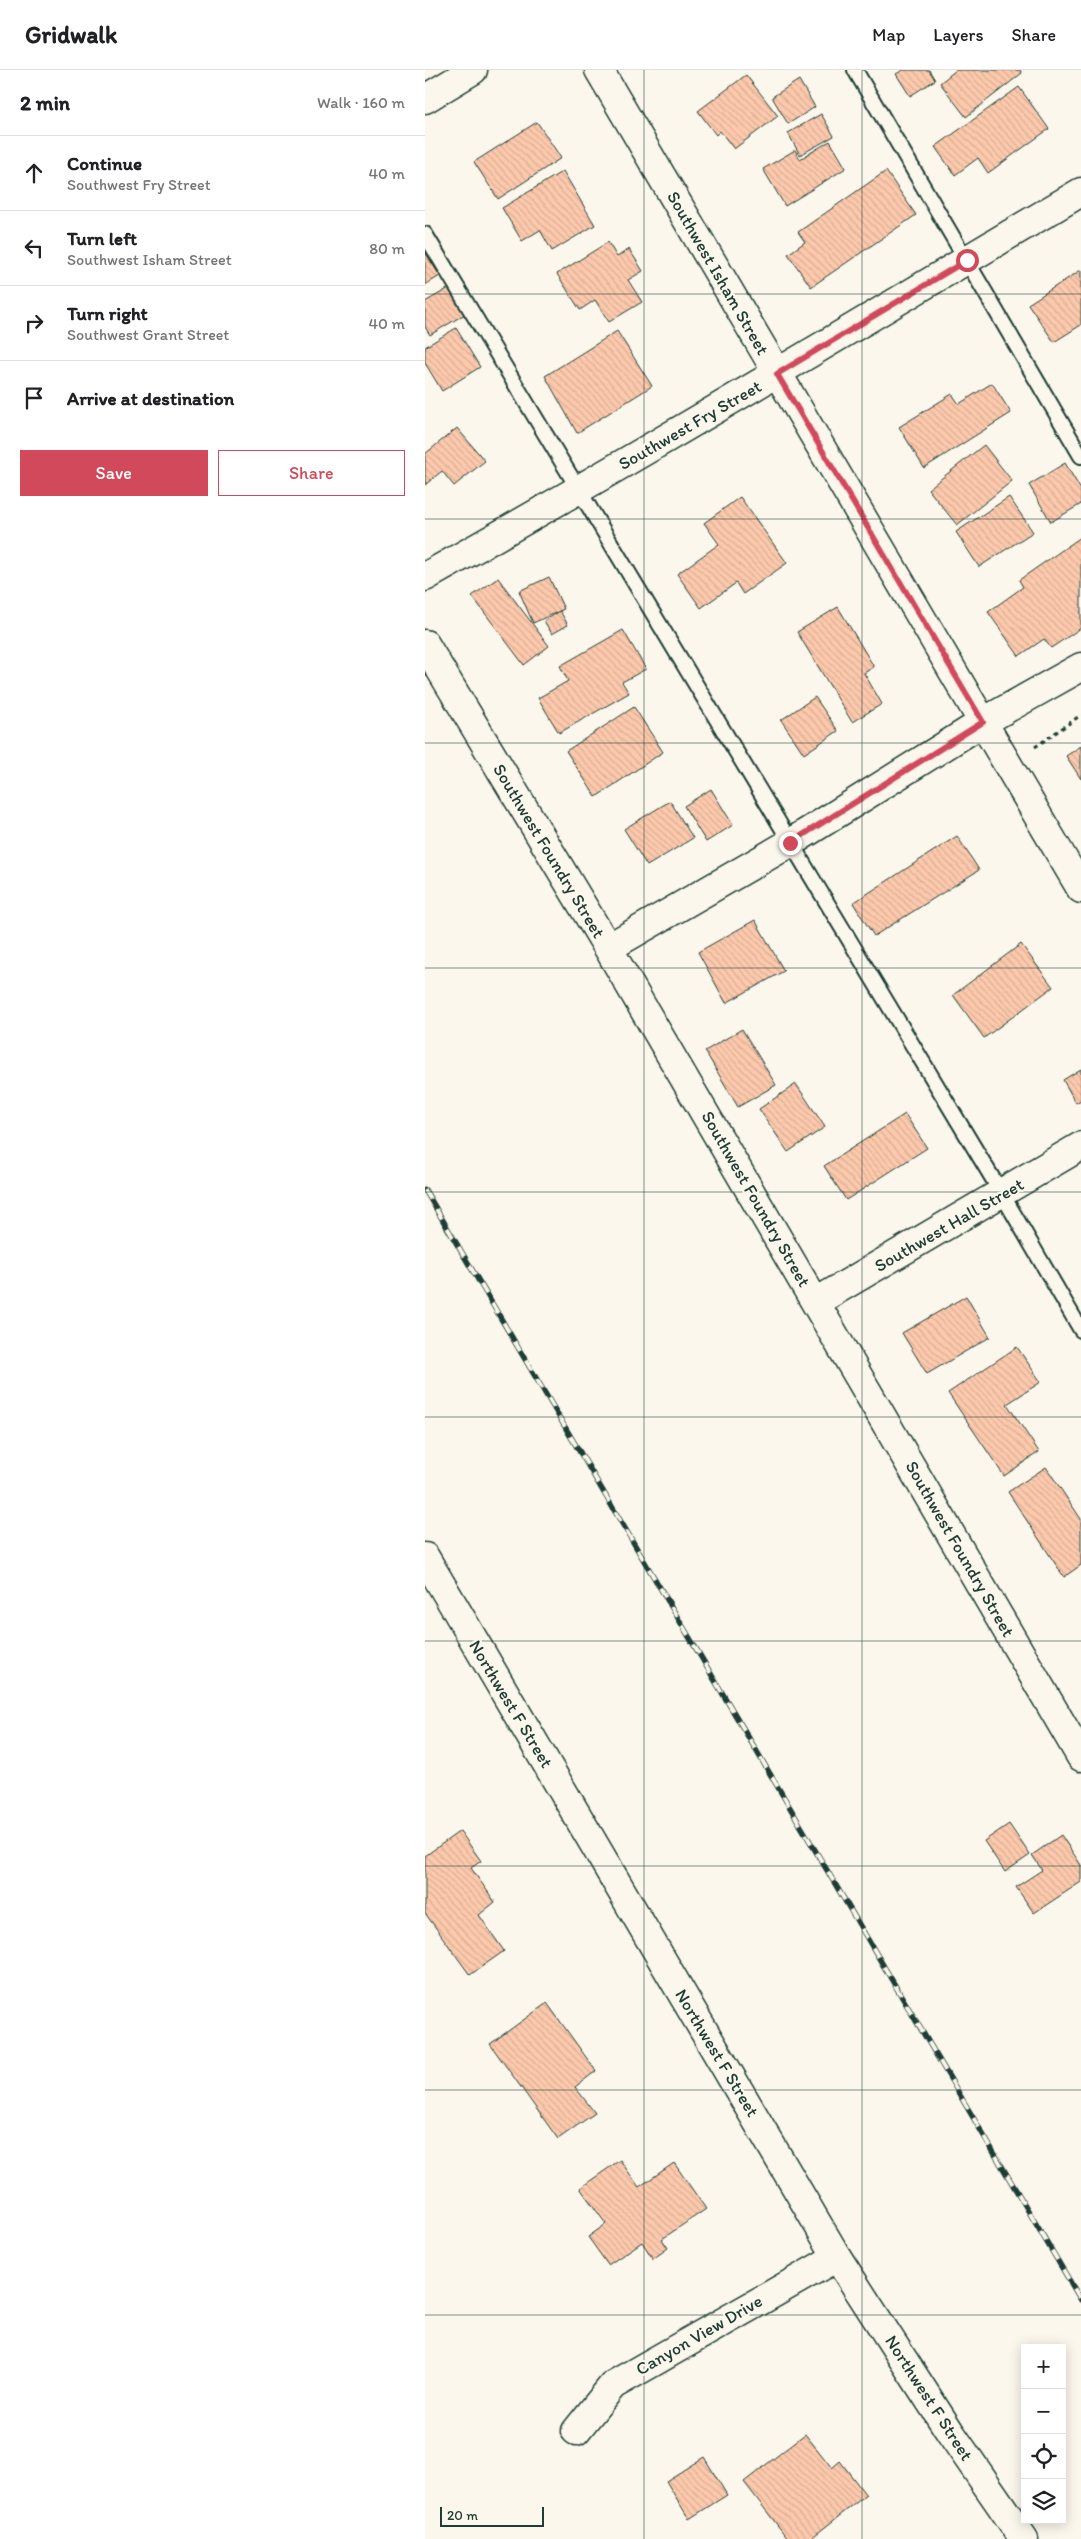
<!DOCTYPE html>
<html lang="en">
<head>
<meta charset="utf-8">
<style>
	body { margin:0; font-family:Itim,sans-serif; background:#f6f6f6; color:#202124 }
	.controls { position:absolute; right:15px; bottom:15px; display:grid; overflow:hidden; border-radius:0px; box-shadow:0 2px 12px #0003 }
	.controls button { width:45px; height:45px; display:grid; place-items:center; padding:0; border:0; border-bottom:1px solid #e0e0e0; background:#fff; color:#202124; font:25px sans-serif }
	.scale { position:absolute; left:15px; bottom:12px; width:104px; box-sizing:border-box; padding-left:5px; border:2px solid #1f3d34; border-top:0; font-size:14px; line-height:18px; white-space:nowrap; color:#1f3d34; -webkit-text-stroke:4px #fbf7ec; paint-order:stroke }
	.stop { position:absolute; width:15px; height:15px; margin:-11px; border:4px solid #d1495b; border-radius:50%; background:#fff }
	.stop.end { background:#d1495b; border-color:#fff; box-shadow:0 1px 5px #0008 }
	.list { margin:0; padding:0; list-style:none }
	h2 { display:flex; justify-content:space-between; align-items:center; height:65px; margin:0; padding:0 20px; font-size:21px }
	h2 small { font-size:16px; font-weight:400; color:#757577 }
	.list li { display:grid; grid-template-columns:32px 1fr auto; gap:15px; align-items:center; box-sizing:border-box; height:75px; padding:0 20px; border-top:1px solid #e0e0e0 }
	.list b { display:block; font-size:19px; white-space:nowrap }
	.list p { margin:0; font-size:16px; white-space:nowrap; color:#757577 }
	.list em { font-size:16px; font-style:normal; color:#757577 }
	.actions { display:flex; gap:10px; padding:15px 20px }
	.actions a { flex:1; padding:11px 0; border:1px solid #d1495b; border-radius:0px; text-align:center; font-size:18px; color:#d1495b }
	.actions .main { background:#d1495b; color:#fff }
	.icon { flex:none; width:28px; height:28px; fill:none; stroke:currentColor; stroke-width:2; stroke-linecap:round; stroke-linejoin:round }
	.map { position:relative; flex:none; width:656px; height:2469px; overflow:hidden }
	header { display:flex; align-items:center; gap:30px; box-sizing:border-box; height:70px; padding:0 25px; background:#fff; border-bottom:1px solid #e0e0e0 }
	header strong { font-size:24px }
	nav { display:flex; gap:28px; margin-inline-start:auto; font-size:18px }
	main { display:flex }
	aside { flex:1; background:#fff }
	.map>svg:first-child { display:block }
	.building { fill:url(#building-back-hatch); stroke:#1f3d34 }
	.lines { fill:none; stroke-linecap:round; stroke-linejoin:round }
	.lane-casing { stroke:#1f3d34; stroke-width:18 }
	.street-casing { stroke:#1f3d34; stroke-width:31 }
	.secondary-casing { stroke:#1f3d34; stroke-width:31 }
	.path { stroke:#1f3d34; stroke-width:3; stroke-dasharray:4 4; stroke-linecap:butt }
	.lane { stroke:#fbf7ec; stroke-width:14 }
	.street { stroke:#fbf7ec; stroke-width:28 }
	.secondary { stroke:#fbf7ec; stroke-width:28 }
	.rail-casing { stroke:#1f3d34; stroke-width:5.5 }
	.rail { stroke:#fbf7ec; stroke-width:4; stroke-dasharray:11; stroke-linecap:butt }
	.route { stroke:#d1495b; stroke-width:6 }
	.grid { fill:none; stroke:#1f3d34; stroke-width:1; stroke-opacity:0.55 }
	.labels { text-anchor:middle; dominant-baseline:central; stroke-width:4.5; stroke-linejoin:round; paint-order:stroke }
	.street-label { font-size:18px; fill:#1f3d34; stroke:#fbf7ec }
</style>
</head>
<body>
<header>
<strong>Gridwalk</strong>
<nav><a>Map</a><a>Layers</a><a>Share</a></nav>
</header>
<main>
<aside>
<h2>2 min<small>Walk · 160 m</small></h2>
<ul class="list">
<li><svg class="icon" aria-label="ahead" viewBox="0 0 24 24"><path d="M12 20V5M6 11l6-6 6 6"/></svg><div><b>Continue</b><p>Southwest Fry Street</p></div><em>40 m</em></li>
<li><svg class="icon" aria-label="left" viewBox="0 0 24 24"><path d="M17 20v-9H6M10 6l-5 5 5 5"/></svg><div><b>Turn left</b><p>Southwest Isham Street</p></div><em>80 m</em></li>
<li><svg class="icon" aria-label="right" viewBox="0 0 24 24"><path d="M7 20v-9h11M14 6l5 5-5 5"/></svg><div><b>Turn right</b><p>Southwest Grant Street</p></div><em>40 m</em></li>
<li><svg class="icon" aria-label="arrive" viewBox="0 0 24 24"><path d="M6 21V4h12l-3 4 3 4H6"/></svg><div><b>Arrive at destination</b></div></li>
</ul>
<div class="actions"><a class="main">Save</a><a>Share</a></div>
</aside>
<div class="map">
<svg width="656" height="2469" viewBox="0 0 656 2469">
	<defs>
		<pattern id="building-back-hatch" width="6" height="6" patternUnits="userSpaceOnUse" patternTransform="scale(1.25)"><rect width="6" height="6" fill="#fdc9ad"/><path d="M-1 5l2 2M0 0l6 6M5-1l2 2" fill="none" stroke="#d8ae95"/></pattern>
	</defs>
	<rect width="100%" height="100%" fill="#fbf7ec"/>
	<filter id="ink" filterUnits="userSpaceOnUse"><feTurbulence type="fractalNoise" baseFrequency=".02" numOctaves="2"/><feDisplacementMap in="SourceGraphic" scale="10" xChannelSelector="R" yChannelSelector="G"/><feConvolveMatrix kernelMatrix="1 2 1 2 8 2 1 2 1" color-interpolation-filters="sRGB"/></filter>
	<g filter="url(#ink)">
		<path class="building" d="M478,0h26l6,10 -25,16 -14,-22z
			M531,0h64l2,3 -56,44 -26,-34z
			M321,5l32,41 -44,33 -14,-18 -4,4 -18,-24z
			M374,10l16,27 -27,17 -16,-27z
			M594,17l30,42 -61,44 -10,-15 -23,17 -20,-28z
			M396,44l13,22 -34,19 -12,-22z
			M112,52l24,36 -63,41 -24,-37z
			M405,71l16,27 -61,38 -22,-37 32,-19 5,9z
			M138,101l32,54 -43,26 -12,-21 -18,11 -20,-33z
			M461,101l30,44 -105,72 -23,-33 17,-12 -7,-10z
			M183,172l9,15 12,-8 14,22 -15,9 14,22 -33,20 -14,-22 -15,10 -23,-36z
			M0,182l15,24 -15,9z
			M656,200v55l-27,17 -26,-38z
			M24,218l16,26 -35,21 -5,-8v-25z
			M31,258l24,39 -38,24 -17,-28v-16z
			M192,261l35,55 -75,47 -32,-57z
			M567,313l19,30 -87,55 -25,-41 53,-33 7,10z
			M32,358l28,33 -31,25 -12,-15 -17,14v-31z
			M559,375l28,36 -55,44 -29,-36z
			M640,393l16,27v14l-30,18 -22,-37z
			M315,427l47,66 -44,31 -7,-11 -35,25 -24,-34 42,-30 -15,-21z
			M584,427l24,35 -54,35 -23,-35z
			M656,467v91l-30,20 -7,-9 -25,17 -31,-44 35,-25 -4,-7z
			M124,507l15,32 -31,14 -14,-32z
			M73,508l51,68 -25,19 -52,-69z
			M413,537l36,60 -10,6 18,31 -30,18 -55,-90z
			M135,541l8,14 -16,9 -8,-13z
			M198,560l23,39 -24,13 7,11 -70,40 -21,-35 30,-17 -8,-15z
			M390,627l23,34 -34,23 -23,-34z
			M209,637l29,45 -67,45 -30,-46z
			M656,676v33l-15,-23z
			M286,719l22,36 -27,17 -22,-36z
			M245,731l23,37 -46,28 -23,-37z
			M532,766l22,34 -105,66 -21,-33z
			M330,850l29,51 -58,32 -28,-51z
			M596,874l32,43 -69,51 -31,-43z
			M317,959l34,56 -38,22 -33,-56z
			M656,999v31l-5,3 -13,-23z
			M371,1014l29,43 -37,25 -29,-43z
			M480,1044l22,34 -81,52 -22,-34z
			M541,1226l24,41 -63,37 -25,-41z
			M592,1277l24,35 -34,22 32,48 -35,24 -56,-83z
			M621,1397l35,52v46l-17,12 -56,-85z
			M584,1754l21,31 -25,17 -21,-31z
			M35,1761l21,30 -10,7 24,34 -16,13 25,36 -34,24 -45,-62v-57z
			M636,1765l20,30v17l-47,31 -18,-26 26,-17 -10,-15z
			M122,1933l49,68 -21,16 20,26 -37,26 -68,-95z
			M195,2090l19,27 35,-24 32,46 -44,30 6,9 -15,11 -11,-17 -34,23 -20,-28 18,-13 -26,-36z
			M380,2364l27,34 8,-7 26,34 -56,44h-22l-44,-57z
			M279,2387l23,38 -38,24 -23,-38z"/>
		<g class="lines">
			<g class="lane-casing">
				<path id="lane" d="M430,0l226,386
					M0,164l577,960 79,136"/>
			</g>
			<g class="street-casing">
				<path id="street" d="M174,0l482,819
					M0,29l48,-29
					M0,507c221,-124 438,-256 656,-385
					M0,574l183,304 473,809
					M183,878l182,-105 193,-121 98,-55
					M391,1232l265,-156
					M151,2361l37,-46 224,-128"/>
			</g>
			<g class="secondary-casing">
				<path id="secondary" d="M0,1487l412,700 113,175 74,107"/>
			</g>
			<path class="path" d="M610,677l46,-32"/>
			<use href="#lane" class="lane"/>
			<use href="#street" class="street"/>
			<use href="#secondary" class="secondary"/>
			<g class="rail-casing">
				<path id="rail" d="M0,1120l656,1110"/>
			</g>
			<use href="#rail" class="rail"/>
		</g>
	</g>
	<g class="lines" filter="url(#ink)">
		<path class="route" d="M365,773l193,-121 -206,-348 190,-114"/>
	</g>
	<path class="grid" d="M219,0v2469M437,0v2469M0,224h656M0,449h656M0,673h656M0,898h656M0,1122h656M0,1347h656M0,1571h656M0,1796h656M0,2020h656M0,2245h656"/>
	<g class="labels">
		<g class="street-label">
			<text transform="translate(293 203) rotate(60)">Southwest Isham Street</text>
			<text transform="translate(265 355) rotate(-30)">Southwest Fry Street</text>
			<text transform="translate(124 781) rotate(59)">Southwest Foundry Street</text>
			<text transform="translate(331 1129) rotate(60)">Southwest Foundry Street</text>
			<text transform="translate(524 1155) rotate(-30)">Southwest Hall Street</text>
			<text transform="translate(535 1479) rotate(60)">Southwest Foundry Street</text>
			<text transform="translate(86 1634) rotate(59)">Northwest F Street</text>
			<text transform="translate(292 1983) rotate(59)">Northwest F Street</text>
			<text transform="translate(274 2265) rotate(-30)">Canyon View Drive</text>
			<text transform="translate(504 2328) rotate(57)">Northwest F Street</text>
		</g>
	</g>
</svg>
<div class="controls">
<button>+</button>
<button>−</button>
<button><svg class="icon" aria-label="locate" viewBox="0 0 24 24"><circle cx="12" cy="12" r="6"/><path d="M12 2v4M12 18v4M2 12h4M18 12h4"/></svg></button>
<button><svg class="icon" aria-label="layers" viewBox="0 0 24 24"><path d="M12 4l9 5-9 5-9-5zM3 14l9 5 9-5"/></svg></button>
</div>
<div class="scale">20 m</div>
<div class="stop" style="left:542px;top:190px"></div>
<div class="stop end" style="left:365px;top:773px"></div>
</div>
</main>
</body>
</html>
